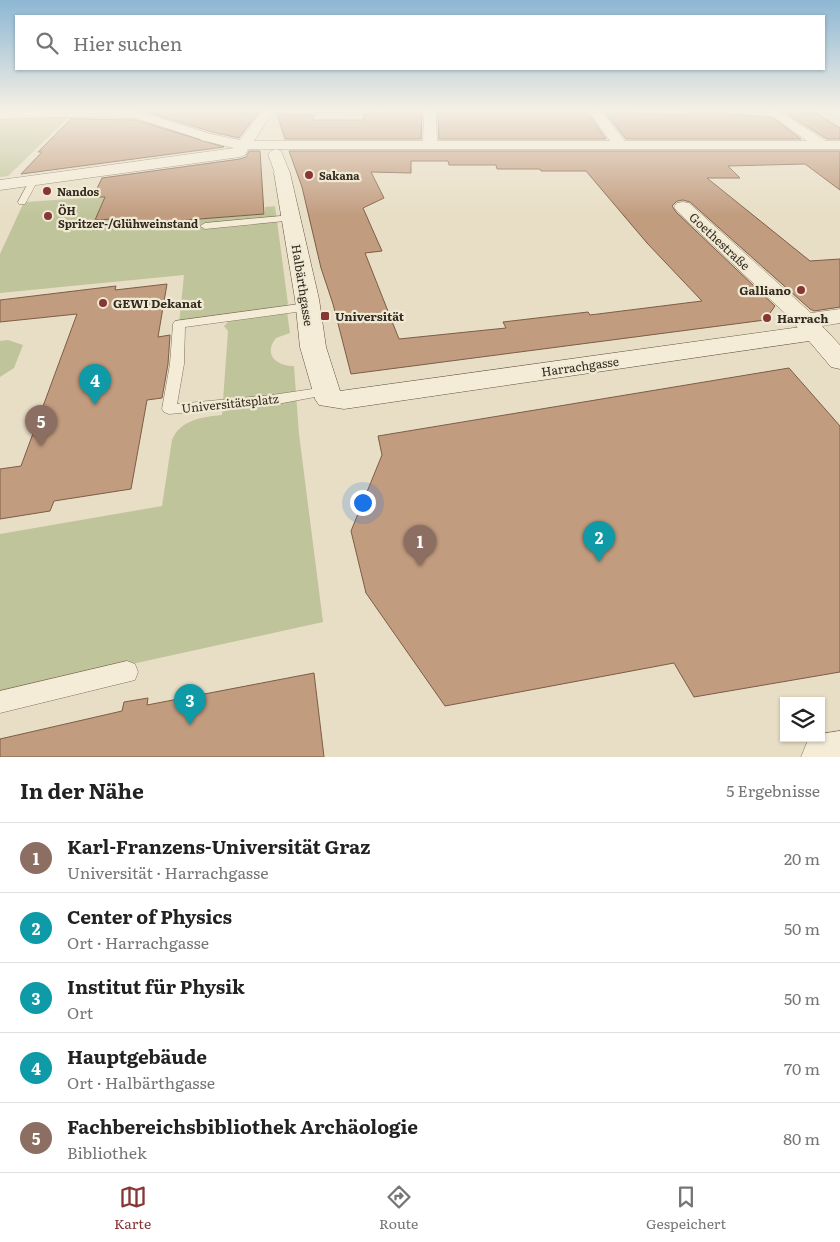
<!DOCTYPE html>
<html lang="de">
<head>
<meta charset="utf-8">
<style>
	body { margin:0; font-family:Literata,serif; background:#f2f2f2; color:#222 }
	.controls { position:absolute; right:15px; bottom:15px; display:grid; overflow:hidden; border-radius:0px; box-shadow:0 1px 4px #0004 }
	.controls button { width:45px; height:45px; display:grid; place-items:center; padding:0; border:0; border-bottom:1px solid #e0e0e0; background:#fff; color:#222; font:25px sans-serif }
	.you { position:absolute; left:362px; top:502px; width:18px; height:18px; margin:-12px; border:4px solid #fff; border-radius:50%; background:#1a73e8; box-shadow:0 0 0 8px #1a73e833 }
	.badge { display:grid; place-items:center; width:32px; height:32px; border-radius:50%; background:#873635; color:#fff; font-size:16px; font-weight:700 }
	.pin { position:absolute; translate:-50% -41px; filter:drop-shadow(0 1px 2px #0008) }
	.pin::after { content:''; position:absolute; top:26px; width:18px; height:15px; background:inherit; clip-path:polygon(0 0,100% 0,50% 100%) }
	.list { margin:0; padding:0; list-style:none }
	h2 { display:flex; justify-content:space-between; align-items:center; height:65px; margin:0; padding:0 20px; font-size:21px }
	h2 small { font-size:16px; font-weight:400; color:#767676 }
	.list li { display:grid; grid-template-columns:32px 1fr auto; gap:15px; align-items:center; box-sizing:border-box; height:70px; padding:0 20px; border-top:1px solid #e0e0e0 }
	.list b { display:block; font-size:19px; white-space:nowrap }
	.list p { margin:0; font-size:16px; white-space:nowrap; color:#767676 }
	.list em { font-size:16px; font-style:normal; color:#767676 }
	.icon { flex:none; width:28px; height:28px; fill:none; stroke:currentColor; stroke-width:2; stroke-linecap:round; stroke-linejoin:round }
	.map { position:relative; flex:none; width:840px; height:757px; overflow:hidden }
	.search { position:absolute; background:#fff; box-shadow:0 1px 4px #0004; left:15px; right:15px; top:15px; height:55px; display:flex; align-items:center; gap:12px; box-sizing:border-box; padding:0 18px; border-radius:0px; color:#767676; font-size:19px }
	.sheet { height:415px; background:#fff }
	nav { display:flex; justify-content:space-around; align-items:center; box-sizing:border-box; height:70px; border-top:1px solid #e0e0e0; background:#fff; font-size:14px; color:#767676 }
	nav a { display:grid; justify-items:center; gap:2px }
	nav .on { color:#873635 }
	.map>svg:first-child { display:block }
	.green { fill:#bfc49a }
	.building { fill:#c19c7f; stroke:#7c5d46; fill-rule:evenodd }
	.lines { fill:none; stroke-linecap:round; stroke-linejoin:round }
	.lane-casing { stroke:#80715d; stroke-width:1 }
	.street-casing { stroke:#80715d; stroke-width:1 }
	.secondary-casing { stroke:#625240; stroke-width:1 }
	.lane { fill:#f4ecd7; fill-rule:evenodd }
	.street { fill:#f4ecd7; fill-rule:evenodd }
	.secondary { fill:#f4ecd7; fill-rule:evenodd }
	.poi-dot { fill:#873635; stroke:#f0e9d3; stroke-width:2 }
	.labels { text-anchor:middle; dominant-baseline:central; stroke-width:4.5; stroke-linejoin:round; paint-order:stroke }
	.far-poi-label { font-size:11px; font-weight:bold; fill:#32291f; stroke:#f0e9d3; text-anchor:start }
	.street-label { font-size:12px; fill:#32291f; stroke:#f0e9d3 }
	.poi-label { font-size:12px; font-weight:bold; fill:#32291f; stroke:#f0e9d3; text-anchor:start }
</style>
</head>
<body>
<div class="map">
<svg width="840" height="757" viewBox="0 0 840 757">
	<rect width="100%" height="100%" fill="#e8dec5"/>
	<path class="green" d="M0,116l69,1 -61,59 -8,1z
		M108,190l-13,30 17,-1 -1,7 154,-12v-7l10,-1 13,98 -2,1 4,28 -14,5c-13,16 0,28 18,28l5,68 24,188 -323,71v-159l162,-28 10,-66c8,-20 30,-23 50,-25l6,-84 -4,-5 4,-4 1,-5 -50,7 5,-49 -184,18v-39l24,-52 60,-4 3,-6z
		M8,340l15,5 -9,23 -14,9v-36z"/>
	<path class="building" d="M141,110h119l-21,28 -27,-6z
		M391,110h31l-1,29h-136l-8,-25 38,1 -3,5h51l2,-8 26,1z
		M438,110h148l20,29h-167z
		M603,110h25l2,3 60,2 -5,-5h34l5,4 49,4 28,21h-175z
		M781,110h30l29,18v11h-13z
		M71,119l64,1 89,27 -203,27 21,-22h-4z
		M249,151h11l4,63 -154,12 2,-7 -17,1 10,-23h-12l9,-19 138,-19 6,-2z
		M289,151h551v39l-35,-26 -77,2 12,12h-33l103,83 30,-2v48l-26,4 -4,-2 -120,-107 -7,-2 -6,1 -5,5 4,6 99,94 -10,14 -414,54 -18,-70 -12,-36 -19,-81zM411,161h37l1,4h47l1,4h43l1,2h45l61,72 55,58 -112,14 -2,-3 -85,10 3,6 -107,11 -34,-86 17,-2 -19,-43 21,-10 -13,-26 40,1z
		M167,284l-9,53 12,-2 -2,29 -6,34 -15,2 -16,89 -77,12 -4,10 -50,8v-50l21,-3 56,-152 -77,8v-22l116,-14 -1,4z
		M789,368l51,58v246l-146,25 -20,-34 -229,43 -79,-113 -15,-62 31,-76 -4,-19z
		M314,673l10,84h-324v-18l122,-28 2,-9 24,-4 -1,7z"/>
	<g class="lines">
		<g class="lane-casing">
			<path id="lane" d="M297,110h55l-3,2h-49z
				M721,110l56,3 3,2 -3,2 -53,-5z
				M31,178l7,2 -13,24h-6l-1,-2z
				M292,215l3,1v4l-90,9 -5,-3 5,-3z
				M307,303l4,1 2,3 -2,3 -126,17 -1,37 -7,40 95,-9 54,-8 5,1 2,3 -2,3 -59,11 -103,9 -5,-2 -2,-3 8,-45 3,-40 2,-3z
				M127,661l8,3 3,8 -3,8 -135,33v-22z"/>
		</g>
		<g class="street-casing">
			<path id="street" d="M59,110l5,1 2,3 -2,3 -64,2v-8z
				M262,110h12l-20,31h169l1,-31h12l1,31h173l-22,-31h13l24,31h182l-43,-31h14l48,31h14v8h-592l-3,6 -5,2 -240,33v-10l234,-32 -33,-8 -2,-3 2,-3 5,-1 34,7z
				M276,149l5,2 9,22 -2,3h-12l-8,-22 3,-3z
				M683,202l6,1 122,110 29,-4v14l-18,3 6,7 -4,5 -9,3 -9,-3 -17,-21 -112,-106 -3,-4 3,-4z
				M840,731v26h-39l7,-17 13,-2v-4z"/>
		</g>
		<g class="secondary-casing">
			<path id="secondary" d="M59,110h77l75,24 2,3 -2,3 -5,1 -71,-23 -81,-1 -2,-3 2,-3z
				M282,168l6,2 2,3 29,126 7,48 14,44 475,-66 9,3 16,17v24l-9,-2 -22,-26 -465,68 -25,-4 -4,-6 -15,-52 -5,-48 -21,-126 2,-3z"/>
		</g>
		<use href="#lane" class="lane"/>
		<use href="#street" class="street"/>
		<use href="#secondary" class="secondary"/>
	</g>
	<linearGradient id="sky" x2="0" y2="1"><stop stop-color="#8db7d4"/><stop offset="0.51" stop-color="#f5f0e5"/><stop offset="1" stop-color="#f5f0e5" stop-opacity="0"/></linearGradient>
	<rect width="840" height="216" fill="url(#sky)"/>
	<g class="poi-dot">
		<circle cx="309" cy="175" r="5"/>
		<circle cx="47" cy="191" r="5"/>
		<circle cx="48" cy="216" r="5"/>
		<circle cx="801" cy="290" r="5"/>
		<circle cx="103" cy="303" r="5"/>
		<rect x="320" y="311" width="10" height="10" rx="2.5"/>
		<circle cx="767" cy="318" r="5"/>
	</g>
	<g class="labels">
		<g class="far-poi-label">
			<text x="319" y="175">Sakana</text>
			<text x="57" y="191">Nandos</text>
			<text x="58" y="210">ÖH<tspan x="58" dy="13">Spritzer-/Glühweinstand</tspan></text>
		</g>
		<g class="street-label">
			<text transform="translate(720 241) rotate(43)">Goethestraße</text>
			<text transform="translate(303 285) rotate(81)">Halbärthgasse</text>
			<text transform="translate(580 366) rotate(-8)">Harrachgasse</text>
			<text transform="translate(230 403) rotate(-6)">Universitätsplatz</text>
		</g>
		<g class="poi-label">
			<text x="791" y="290" text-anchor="end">Galliano</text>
			<text x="113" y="303">GEWI Dekanat</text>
			<text x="335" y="316">Universität</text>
			<text x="777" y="318">Harrach</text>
		</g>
	</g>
</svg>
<div class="controls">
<button><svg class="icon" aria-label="layers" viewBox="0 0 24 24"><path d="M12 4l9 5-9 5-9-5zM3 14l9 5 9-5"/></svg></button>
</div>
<div class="you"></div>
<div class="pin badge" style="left:420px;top:566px;background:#8d6e63">1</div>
<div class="pin badge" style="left:599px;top:562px;background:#0f9aa8">2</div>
<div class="pin badge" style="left:190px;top:725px;background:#0f9aa8">3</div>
<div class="pin badge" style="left:95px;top:405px;background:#0f9aa8">4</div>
<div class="pin badge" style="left:41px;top:446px;background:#8d6e63">5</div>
<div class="search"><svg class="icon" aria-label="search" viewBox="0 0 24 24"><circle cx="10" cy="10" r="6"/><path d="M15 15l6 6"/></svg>Hier suchen</div>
</div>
<section class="sheet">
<h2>In der Nähe<small>5 Ergebnisse</small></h2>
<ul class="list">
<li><span class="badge" style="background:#8d6e63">1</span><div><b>Karl-Franzens-Universität Graz</b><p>Universität · Harrachgasse</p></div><em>20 m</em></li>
<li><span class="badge" style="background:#0f9aa8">2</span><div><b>Center of Physics</b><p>Ort · Harrachgasse</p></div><em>50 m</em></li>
<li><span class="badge" style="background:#0f9aa8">3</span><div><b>Institut für Physik</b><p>Ort</p></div><em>50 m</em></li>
<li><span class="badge" style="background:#0f9aa8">4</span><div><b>Hauptgebäude</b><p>Ort · Halbärthgasse</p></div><em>70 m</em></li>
<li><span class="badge" style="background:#8d6e63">5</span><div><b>Fachbereichsbibliothek Archäologie</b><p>Bibliothek</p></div><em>80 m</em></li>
</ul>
</section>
<nav>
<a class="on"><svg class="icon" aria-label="map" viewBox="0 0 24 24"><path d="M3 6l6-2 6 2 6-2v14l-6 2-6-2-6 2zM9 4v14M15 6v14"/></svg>Karte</a>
<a><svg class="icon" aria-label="directions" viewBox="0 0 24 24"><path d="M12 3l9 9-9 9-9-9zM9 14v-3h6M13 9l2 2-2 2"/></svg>Route</a>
<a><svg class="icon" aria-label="saved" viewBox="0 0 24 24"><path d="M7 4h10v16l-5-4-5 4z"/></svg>Gespeichert</a>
</nav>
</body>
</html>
